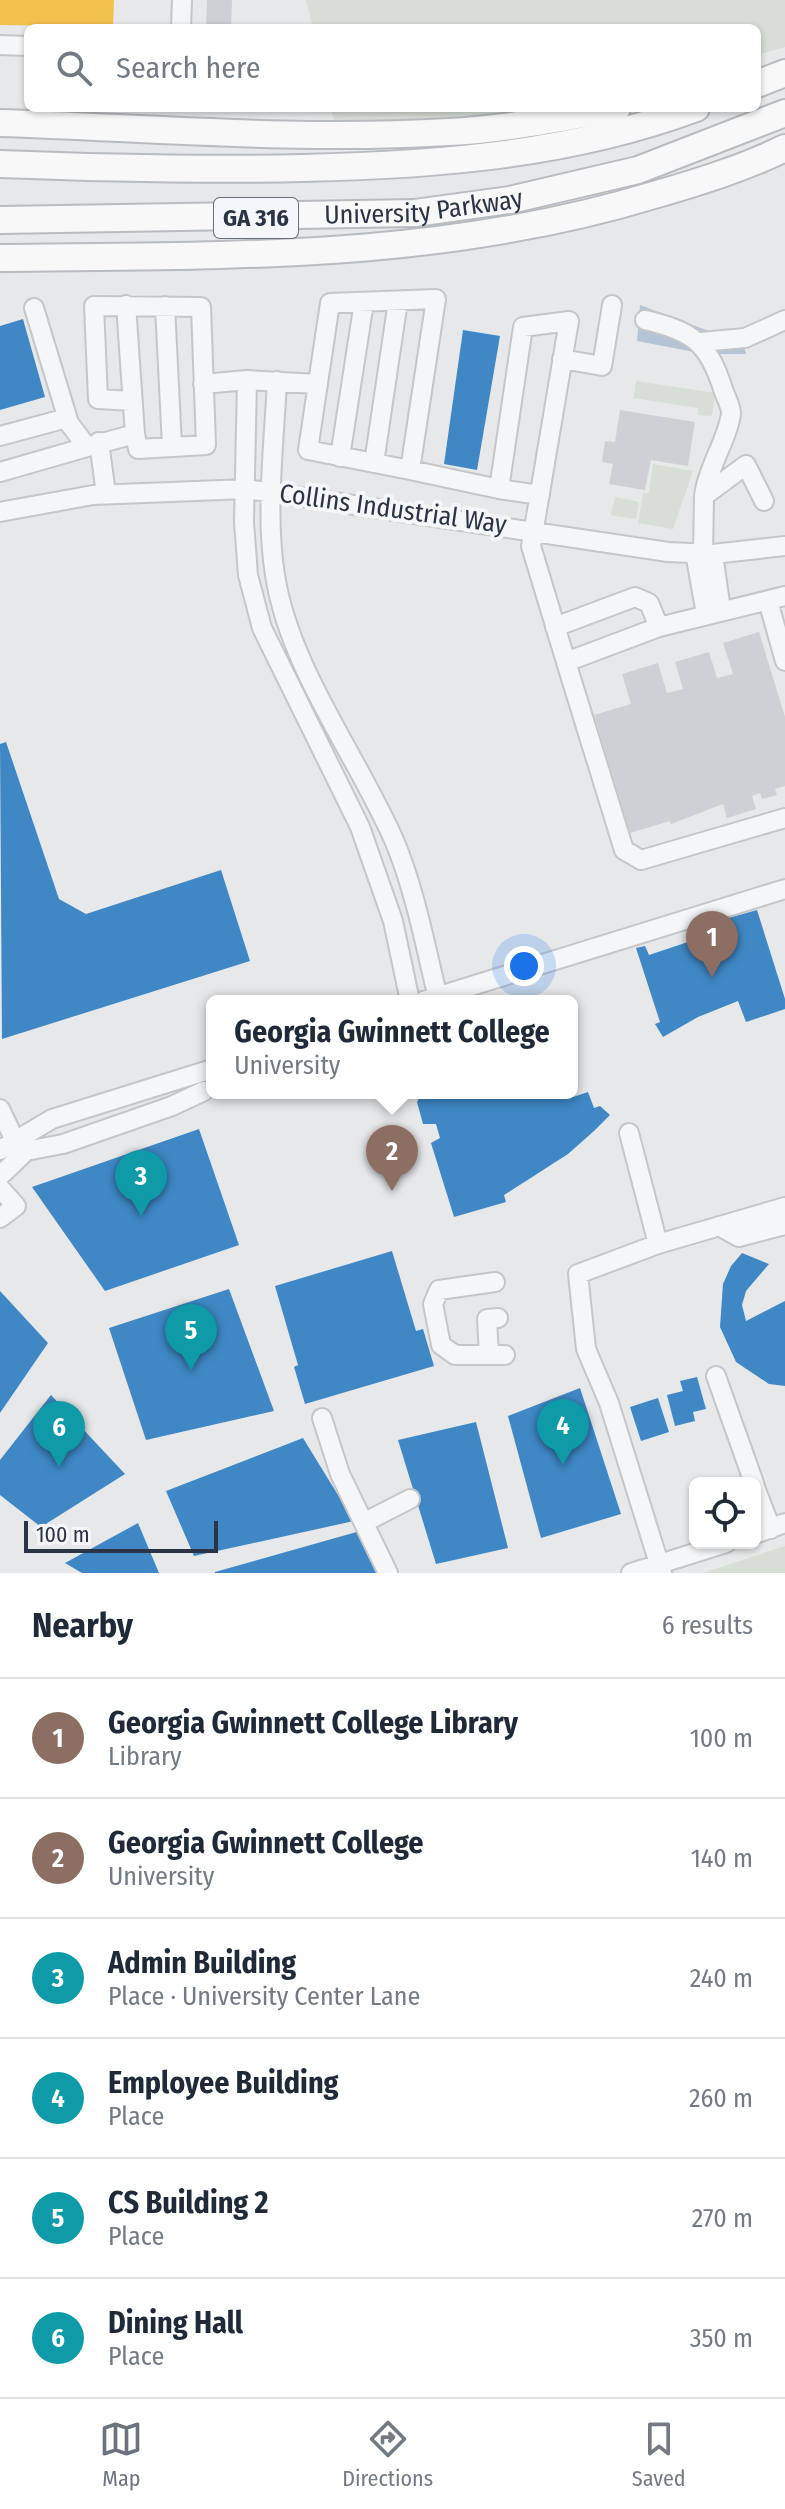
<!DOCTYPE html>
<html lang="en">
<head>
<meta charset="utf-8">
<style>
	body { margin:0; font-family:"Fira Sans Condensed",sans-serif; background:#f6f6f7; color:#1f2937 }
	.controls { position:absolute; right:24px; bottom:24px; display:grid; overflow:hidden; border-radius:12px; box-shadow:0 2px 6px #0004 }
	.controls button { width:72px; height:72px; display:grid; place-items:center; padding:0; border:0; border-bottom:2px solid #e0e1e3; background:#fff; color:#1f2937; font:40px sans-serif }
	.scale { position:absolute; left:24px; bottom:20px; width:194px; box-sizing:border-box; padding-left:8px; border:4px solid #2b3445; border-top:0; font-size:22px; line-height:28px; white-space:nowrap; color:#2b3445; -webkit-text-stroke:6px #f4f6f9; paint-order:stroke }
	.you { position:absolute; left:524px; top:966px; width:28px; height:28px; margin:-20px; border:6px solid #fff; border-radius:50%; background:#1a73e8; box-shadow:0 0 0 12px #1a73e833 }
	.badge { display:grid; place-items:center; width:52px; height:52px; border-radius:50%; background:#6c737f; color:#fff; font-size:26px; font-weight:700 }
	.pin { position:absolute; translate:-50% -66px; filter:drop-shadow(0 2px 4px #0008) }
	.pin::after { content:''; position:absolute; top:42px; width:28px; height:24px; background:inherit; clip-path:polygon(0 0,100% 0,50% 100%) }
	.popup { position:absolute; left:206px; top:995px; width:372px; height:104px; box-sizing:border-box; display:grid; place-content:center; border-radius:12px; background:#fff; filter:drop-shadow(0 2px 6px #0005); font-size:26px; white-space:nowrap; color:#747a83 }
	.popup b { font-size:30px; color:#1f2937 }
	.popup::after { content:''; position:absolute; left:50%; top:100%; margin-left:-16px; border:16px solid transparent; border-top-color:#fff }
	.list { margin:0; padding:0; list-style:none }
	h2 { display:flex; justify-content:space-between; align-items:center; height:104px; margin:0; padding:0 32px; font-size:34px }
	h2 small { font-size:26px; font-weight:400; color:#747a83 }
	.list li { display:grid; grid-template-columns:52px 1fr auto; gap:24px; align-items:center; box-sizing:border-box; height:120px; padding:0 32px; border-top:2px solid #e0e1e3 }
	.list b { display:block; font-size:30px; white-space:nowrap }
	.list p { margin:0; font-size:26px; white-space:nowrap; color:#747a83 }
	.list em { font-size:26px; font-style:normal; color:#747a83 }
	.icon { flex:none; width:44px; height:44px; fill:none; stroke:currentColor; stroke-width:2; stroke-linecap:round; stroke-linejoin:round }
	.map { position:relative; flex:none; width:785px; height:1573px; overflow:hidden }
	.search { position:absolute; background:#fff; box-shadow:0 2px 6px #0004; left:24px; right:24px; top:24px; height:88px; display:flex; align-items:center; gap:20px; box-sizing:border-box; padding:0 28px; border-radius:12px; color:#747a83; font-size:30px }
	.sheet { height:824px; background:#fff }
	nav { display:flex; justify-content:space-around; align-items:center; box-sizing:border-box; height:112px; border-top:2px solid #e0e1e3; background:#fff; font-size:22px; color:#747a83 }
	nav a { display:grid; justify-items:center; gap:4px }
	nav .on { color:#6c737f }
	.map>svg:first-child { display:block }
	.green { fill:#d6ded6 }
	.water { fill:#b4c4d5 }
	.homes { fill:#f2c14e }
	.schools { fill:#3f88c5 }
	.building { fill:#ced0d3 }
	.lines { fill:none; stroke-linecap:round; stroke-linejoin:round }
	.minor-casing { stroke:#c4c6c8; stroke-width:22 }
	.highway-casing { stroke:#b8bbbf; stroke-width:30 }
	.minor { stroke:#f5f6f7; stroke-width:18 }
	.highway { stroke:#f8f8f8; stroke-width:26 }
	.labels { text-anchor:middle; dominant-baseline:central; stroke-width:8; stroke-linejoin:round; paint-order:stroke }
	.shield { fill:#f4f6f9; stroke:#676e7b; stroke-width:2 }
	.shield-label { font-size:24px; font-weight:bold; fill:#2b3445 }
	.street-label { font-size:26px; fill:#2b3445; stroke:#f4f6f9 }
</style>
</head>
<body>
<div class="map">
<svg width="785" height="1573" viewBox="0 0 785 1573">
	<rect width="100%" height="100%" fill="#e6e8ea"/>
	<path class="green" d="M306,0h479v47l-28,8v-27h-444z
		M331,108h256l-251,21z
		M636,381l79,12 -3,23 -14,-1v-7l-64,-10z
		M653,464l40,7 -20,58 -35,-6 5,-30h6z
		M615,497l24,5 -3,17 -25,-4z
		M785,1546v27h-82z"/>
	<path class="water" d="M640,305l103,39 3,10h-41l-68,-13z"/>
	<path class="homes" d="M0,0h114l-1,27 -113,-2z"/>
	<path class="schools" d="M23,319l22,78 -45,13v-84z
		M463,330l37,6 -23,134 -33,-6z
		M6,742l53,157 27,15 135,-44 29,91 -248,78 -2,-295z
		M757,910l28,89v10l-39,13 -8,-21 -40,16 -35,20 -8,-13 5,-2 -24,-74 9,-2 4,9 57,-19v5l13,-5 -5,-14z
		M588,1092l6,16 6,-2 10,9 -16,16 -26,23 -64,41 2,7 -52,15 -23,-74 9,-5 -4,-14h-13l-6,-22 5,-9h150l1,4z
		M199,1129l40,116 -134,46 -73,-104z
		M392,1251l24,80 7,-2 11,37 -129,38 -11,-37 4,-2 -23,-79z
		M742,1253l27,11 -23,27 -4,14 4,16 39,-20v85l-16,-2 -33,-22 -16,-35 3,-43 8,-18z
		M229,1289l45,122 -128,29 -37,-112z
		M0,1291l48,52 -48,70z
		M697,1377l9,32 -13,3 2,9 -20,5 -8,-31 16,-4 -3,-10z
		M580,1388l41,126 -80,24 -33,-122z
		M51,1395l74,79 -84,53 -41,-32v-35z
		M658,1398l11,34 -28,9 -11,-34z
		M476,1422l32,126 -72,16 -38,-124z
		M303,1438l51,83 -160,35 -28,-65z
		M138,1523l21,50h-77l-17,-10z
		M360,1531l19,42h-164v-1z"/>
	<path class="building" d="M207,0h25l-1,28h-25z
		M620,410l75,12 -7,44 -37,-6 -6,30 -36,-6 4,-20 -11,-2 3,-21 10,1z
		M759,632l26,85v69l-10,3 2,6 -15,4 -2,-6 -8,3 4,13 -29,9 -4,-14 -52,20 -1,-3 -40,12 -36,-118 37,-11 -9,-30 36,-11 9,30 16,-4 -8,-27 34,-10 8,26 16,-4 -10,-31z"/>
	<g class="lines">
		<g class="minor-casing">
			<path id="minor" d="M181,28l1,-28
				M0,45l28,1
				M436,299l-26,171 -102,-20 22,-147z
				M165,306l7,140
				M34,308l35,115 18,24 48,-13 -9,-129
				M645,320c47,11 63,22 78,69 2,7 8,17 8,24 -2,23 -24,56 -27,83
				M701,342l44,-4 40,-18
				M562,359l40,7 10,-61
				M247,380l-3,142 4,53 14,53 98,199 33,94 17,80
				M277,381c-3,64 -12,131 -2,194 14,92 82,181 119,265 21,50 31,105 44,158
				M203,384l44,-4 71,4
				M132,401l-34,-2 -4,-93 107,1 5,138 -68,4 -3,-15
				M0,436l67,-18
				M99,442l7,52
				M340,457l24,-155
				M374,463l24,-162
				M410,470l89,19
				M0,472l87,-25
				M540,495l-41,-6 24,-162 46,-6 -38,225 35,116
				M0,512l93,-17 154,-6 421,63 45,2 72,-8
				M695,553l11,61
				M703,554l1,-58 42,-31 18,36
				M713,554l8,56
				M785,596l-126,31 -93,35 58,188 17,10 144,-42
				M768,601l17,60
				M555,627l80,-30 14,6 10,24
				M423,1001l362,-112
				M0,1109l19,40
				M629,1133l29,111
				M0,1150l52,-31 160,-50
				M0,1176l26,-25 37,-7 109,-38 32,-15
				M0,1188l16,18 -16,12
				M719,1226l20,11 46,-12
				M495,1282l-56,8 -6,14 8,41 14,10h50
				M489,1355l-2,-36 11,-1
				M716,1376l38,107
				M322,1418l18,56 48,99
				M755,1487l16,42
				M365,1522l45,-23
				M755,1534l30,-11
				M631,1573l95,-30
				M662,1573l-53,-170 -23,-54 -8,-75 80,-30 127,-37"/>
		</g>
		<g class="highway-casing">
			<g id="highway">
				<path d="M757,84l28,-11"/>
				<path d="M0,123c149,5 300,18 449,9 57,-3 112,-14 168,-24"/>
				<path d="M0,164c101,4 202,6 303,4 134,-3 266,-13 393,-60"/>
				<path id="s1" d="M0,220l415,-7 95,-13 128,-30 147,-57"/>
				<path d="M0,258c224,-3 437,3 654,-63 45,-13 90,-27 131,-47"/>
			</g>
		</g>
		<use href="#minor" class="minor"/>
		<use href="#highway" class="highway"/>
	</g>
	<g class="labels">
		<rect class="shield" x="214" y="198" width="84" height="40" rx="6"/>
		<g class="shield-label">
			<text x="256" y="218">GA 316</text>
		</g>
		<g class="street-label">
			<text stroke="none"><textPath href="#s1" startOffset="424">University Parkway</textPath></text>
			<text transform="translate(393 509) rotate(8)">Collins Industrial Way</text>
		</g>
	</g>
</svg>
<div class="controls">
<button><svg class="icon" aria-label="locate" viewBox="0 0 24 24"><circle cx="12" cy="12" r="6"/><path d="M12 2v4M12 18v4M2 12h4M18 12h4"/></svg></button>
</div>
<div class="scale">100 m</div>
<div class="you"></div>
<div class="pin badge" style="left:712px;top:977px;background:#8d6e63">1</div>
<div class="pin badge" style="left:392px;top:1191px;background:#8d6e63">2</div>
<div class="popup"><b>Georgia Gwinnett College</b>University</div>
<div class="pin badge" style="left:141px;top:1216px;background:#0f9aa8">3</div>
<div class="pin badge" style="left:563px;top:1465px;background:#0f9aa8">4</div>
<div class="pin badge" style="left:191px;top:1370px;background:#0f9aa8">5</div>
<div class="pin badge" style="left:59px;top:1467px;background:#0f9aa8">6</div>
<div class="search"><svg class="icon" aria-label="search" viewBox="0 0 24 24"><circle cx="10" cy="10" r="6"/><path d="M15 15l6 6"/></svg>Search here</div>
</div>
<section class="sheet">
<h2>Nearby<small>6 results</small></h2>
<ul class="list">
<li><span class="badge" style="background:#8d6e63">1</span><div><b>Georgia Gwinnett College Library</b><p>Library</p></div><em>100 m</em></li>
<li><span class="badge" style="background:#8d6e63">2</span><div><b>Georgia Gwinnett College</b><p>University</p></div><em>140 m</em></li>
<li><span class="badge" style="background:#0f9aa8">3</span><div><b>Admin Building</b><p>Place · University Center Lane</p></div><em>240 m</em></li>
<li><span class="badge" style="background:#0f9aa8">4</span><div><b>Employee Building</b><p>Place</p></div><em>260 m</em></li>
<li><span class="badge" style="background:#0f9aa8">5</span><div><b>CS Building 2</b><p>Place</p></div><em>270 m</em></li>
<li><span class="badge" style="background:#0f9aa8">6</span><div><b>Dining Hall</b><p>Place</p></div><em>350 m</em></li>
</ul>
</section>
<nav>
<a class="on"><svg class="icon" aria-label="map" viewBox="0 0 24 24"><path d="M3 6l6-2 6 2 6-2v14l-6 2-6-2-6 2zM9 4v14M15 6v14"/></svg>Map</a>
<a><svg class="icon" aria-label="directions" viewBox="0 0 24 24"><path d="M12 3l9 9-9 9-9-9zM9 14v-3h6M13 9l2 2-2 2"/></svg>Directions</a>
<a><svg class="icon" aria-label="saved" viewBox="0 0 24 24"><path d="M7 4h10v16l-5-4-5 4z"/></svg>Saved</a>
</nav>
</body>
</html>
